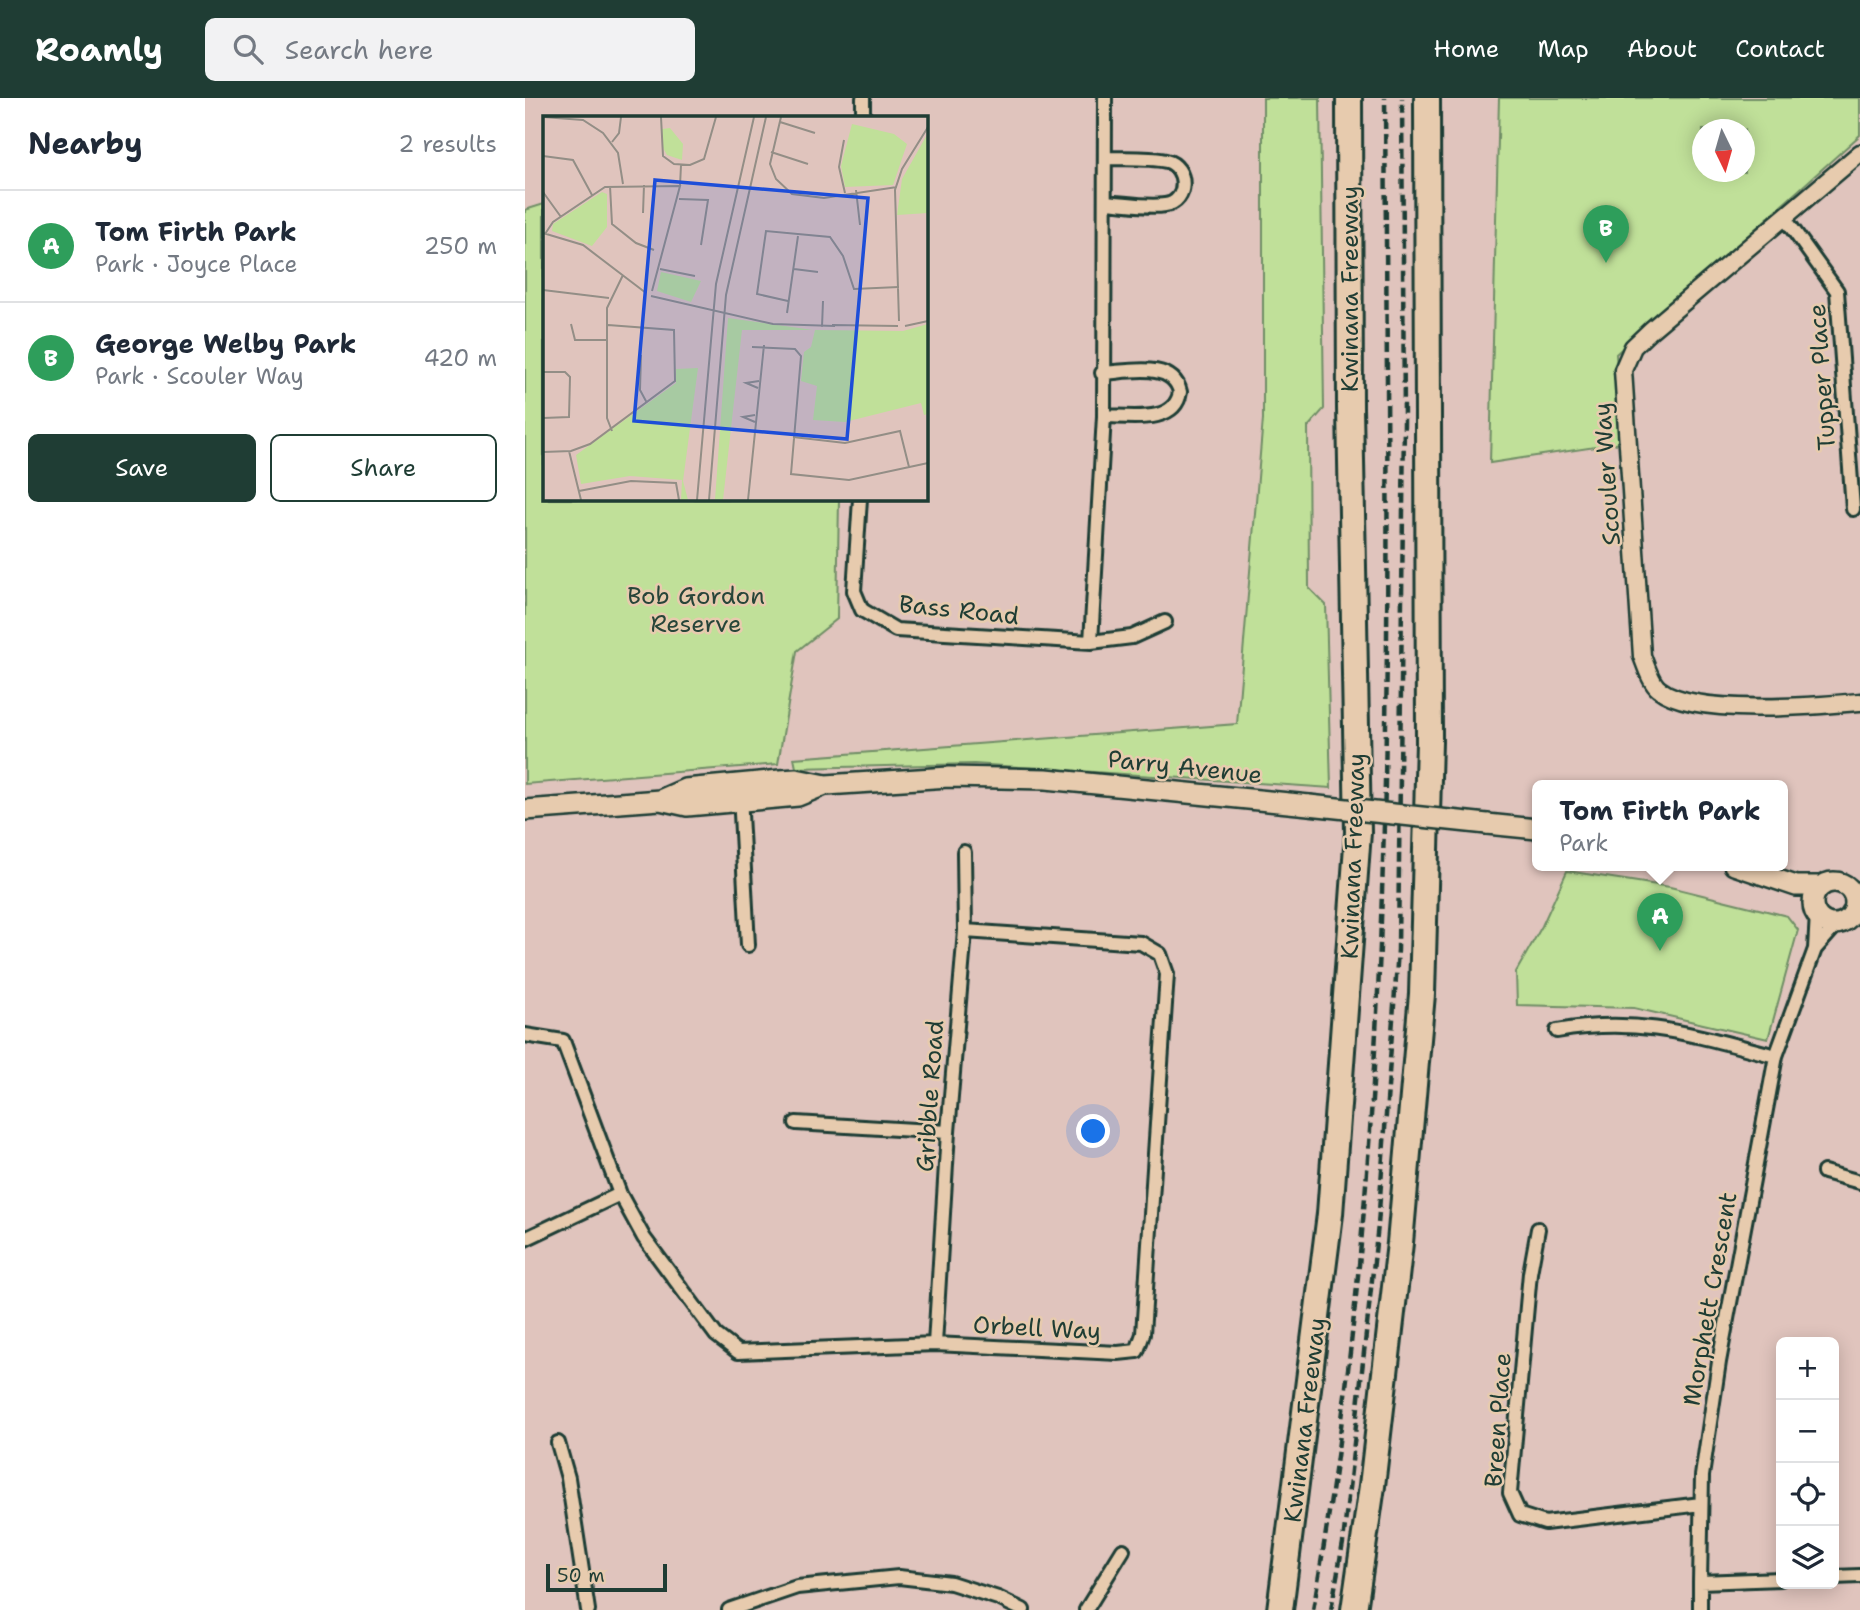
<!DOCTYPE html>
<html lang="en">
<head>
<meta charset="utf-8">
<style>
	body { margin:0; font-family:"Shantell Sans",sans-serif; background:#f2f2f3; color:#1f2937 }
	.controls { position:absolute; right:21px; bottom:21px; display:grid; overflow:hidden; border-radius:10px; box-shadow:0 4px 18px #0003 }
	.controls button { width:63px; height:63px; display:grid; place-items:center; padding:0; border:0; border-bottom:2px solid #e0e1e3; background:#fff; color:#1f2937; font:35px sans-serif }
	.compass { position:absolute; left:1167px; top:21px; width:63px; height:63px; border-radius:50%; background:#fff; box-shadow:0 4px 18px #0003; rotate:175deg }
	.scale { position:absolute; left:21px; bottom:18px; width:121px; box-sizing:border-box; padding-left:7px; border:4px solid #1f3d34; border-top:0; font-size:19px; line-height:24px; white-space:nowrap; color:#1f3d34; -webkit-text-stroke:5px #e7cbae; paint-order:stroke }
	.you { position:absolute; left:569px; top:1034px; width:24px; height:24px; margin:-18px; border:5px solid #fff; border-radius:50%; background:#1a73e8; box-shadow:0 0 0 10px #1a73e833 }
	.badge { display:grid; place-items:center; width:46px; height:46px; border-radius:50%; background:#1f3d34; color:#fff; font-size:23px; font-weight:700 }
	.pin { position:absolute; translate:-50% -58px; filter:drop-shadow(0 2px 4px #0008) }
	.pin::after { content:''; position:absolute; top:37px; width:24px; height:21px; background:inherit; clip-path:polygon(0 0,100% 0,50% 100%) }
	.popup { position:absolute; left:1007px; top:682px; width:256px; height:91px; box-sizing:border-box; display:grid; place-content:center; border-radius:10px; background:#fff; filter:drop-shadow(0 2px 5px #0005); font-size:23px; white-space:nowrap; color:#747a83 }
	.popup b { font-size:26px; color:#1f2937 }
	.popup::after { content:''; position:absolute; left:50%; top:100%; margin-left:-14px; border:14px solid transparent; border-top-color:#fff }
	.list { margin:0; padding:0; list-style:none }
	h2 { display:flex; justify-content:space-between; align-items:center; height:91px; margin:0; padding:0 28px; font-size:30px }
	h2 small { font-size:23px; font-weight:400; color:#747a83 }
	.list li { display:grid; grid-template-columns:46px 1fr auto; gap:21px; align-items:center; box-sizing:border-box; height:112px; padding:0 28px; border-top:2px solid #e0e1e3 }
	.list b { display:block; font-size:26px; white-space:nowrap }
	.list p { margin:0; font-size:23px; white-space:nowrap; color:#747a83 }
	.list em { font-size:23px; font-style:normal; color:#747a83 }
	.actions { display:flex; gap:14px; padding:21px 28px }
	.actions a { flex:1; padding:16px 0; border:2px solid #1f3d34; border-radius:10px; text-align:center; font-size:24px; color:#1f3d34 }
	.actions .main { background:#1f3d34; color:#fff }
	.icon { flex:none; width:38px; height:38px; fill:none; stroke:currentColor; stroke-width:2; stroke-linecap:round; stroke-linejoin:round }
	.map { position:relative; flex:none; width:1335px; height:1512px; overflow:hidden }
	header { display:flex; align-items:center; gap:42px; box-sizing:border-box; height:98px; padding:0 35px; background:#1f3d34; color:#fff }
	header strong { font-size:33px }
	nav { display:flex; gap:38px; margin-inline-start:auto; font-size:24px }
	.search { width:490px; height:63px; background:#f2f2f3; display:flex; align-items:center; gap:18px; box-sizing:border-box; padding:0 24px; border-radius:10px; color:#747a83; font-size:26px }
	main { display:flex }
	aside { flex:1; background:#fff }
	.map>svg:first-child { display:block }
	.green { fill:#c0e099; stroke:#708e66; stroke-width:2; fill-rule:evenodd }
	.lines { fill:none; stroke-linecap:round; stroke-linejoin:round }
	.minor-casing { stroke:#1f3d34; stroke-width:18 }
	.tertiary-casing { stroke:#1f3d34; stroke-width:21 }
	.secondary-casing { stroke:#1f3d34; stroke-width:24 }
	.motorway-casing { stroke:#1f3d34; stroke-width:30 }
	.minor { stroke:#e7cbae; stroke-width:12 }
	.tertiary { stroke:#e7cbae; stroke-width:16 }
	.secondary { stroke:#e7cbae; stroke-width:19 }
	.motorway { stroke:#e7cbae; stroke-width:24 }
	.rail { stroke:#1f3d34; stroke-width:4.5; stroke-dasharray:10 5; stroke-linecap:butt }
	.secondary-bridge-casing { stroke:#1f3d34; stroke-width:24; stroke-linecap:butt }
	.secondary-bridge { stroke:#e7cbae; stroke-width:19 }
	.labels { text-anchor:middle; dominant-baseline:central; stroke-width:5; stroke-linejoin:round; paint-order:stroke }
	.street-label { font-size:24px; fill:#1f3d34; stroke:#e7cbae }
	.park-label { font-size:24px; fill:#274539; stroke:#e7cbae }
	.inset-road { fill:none; stroke:#938e86; stroke-width:2 }
	.view { fill:#1d4ed8; fill-opacity:0.15; stroke:#1d4ed8; stroke-width:3.5 }
	.inset-edge { fill:none; stroke:#1f3d34; stroke-width:3.5 }
</style>
</head>
<body>
<header>
<strong>Roamly</strong>
<div class="search"><svg class="icon" aria-label="search" viewBox="0 0 24 24"><circle cx="10" cy="10" r="6"/><path d="M15 15l6 6"/></svg>Search here</div>
<nav><a>Home</a><a>Map</a><a>About</a><a>Contact</a></nav>
</header>
<main>
<aside>
<h2>Nearby<small>2 results</small></h2>
<ul class="list">
<li><span class="badge" style="background:#2e9e5b">A</span><div><b>Tom Firth Park</b><p>Park · Joyce Place</p></div><em>250 m</em></li>
<li><span class="badge" style="background:#2e9e5b">B</span><div><b>George Welby Park</b><p>Park · Scouler Way</p></div><em>420 m</em></li>
</ul>
<div class="actions"><a class="main">Save</a><a>Share</a></div>
</aside>
<div class="map">
<svg width="1335" height="1512" viewBox="0 0 1335 1512">
	<rect width="100%" height="100%" fill="#e0c4bd"/>
	<filter id="ink" filterUnits="userSpaceOnUse"><feTurbulence type="fractalNoise" baseFrequency=".0143" numOctaves="2"/><feDisplacementMap in="SourceGraphic" scale="14" xChannelSelector="R" yChannelSelector="G"/><feConvolveMatrix kernelMatrix="1 2 1 2 8 2 1 2 1" color-interpolation-filters="sRGB"/></filter>
	<g filter="url(#ink)">
		<path class="green" d="M738,0h57l4,311 -16,18 1,161 17,17 5,183 -357,-24 -178,4 -2,-10 443,-34 26,-305z
			M974,0h361v37l-244,219 6,89 -132,20zM1178,32h42v42h-42z
			M19,106v295h295l-2,120 -40,32 -19,113 -253,20v-574z
			M1042,773l103,16 117,29 11,14 -30,109 -134,-31 -117,-3 -1,-33 26,-46z"/>
		<g class="lines">
			<g class="minor-casing">
				<path id="minor" d="M338,0v19
					M580,104c19,1 42,6 60,3 24,-3 23,-39 1,-44 -19,-4 -41,-2 -60,-3
					M1259,119l53,74 16,218
					M577,275c25,-1 71,-13 78,19 -5,33 -51,24 -76,24
					M335,401l-6,92 8,19 34,20 195,12 41,-5 33,-15
					M566,544l13,-226 1,-318
					M215,697l8,150
					M1290,851l23,-26
					M1032,933c84,-15 140,5 219,25
					M0,937l38,6 57,153 24,44 72,97 22,17 197,-8 183,9 19,-2 6,-17 24,-360 -7,-20 -19,-11 -176,-12
					M271,1025l152,9
					M1299,1074l36,10
					M1013,1131l-8,44 -20,220 10,22 25,8 156,-19
					M0,1141l95,-45
					M410,1246l13,-212 17,-201 -1,-79
					M33,1345l10,35 20,132
					M1309,1479l26,-1
					M1256,1481l-81,3 2,-106 17,-114 57,-306 39,-107 2,-35
					M1175,1484v28
					M204,1512l68,-23 102,-10 52,6 47,15 25,12
					M561,1512l37,-60"/>
			</g>
			<g class="tertiary-casing">
				<path id="tertiary" d="M1335,55l-208,176 -19,18 -10,23 19,286c4,10 9,27 17,33 35,28 156,17 201,13"/>
			</g>
			<g class="secondary-casing">
				<path id="secondary" d="M135,702l25,-11 95,-9 16,-1 30,6 123,-8 97,2 263,26
					M0,712l135,-10 27,6 111,-10 27,-11
					M962,726l50,5
					M1209,767l62,21h26
					M1288 805a21 21 0 1 1 42 0a21 21 0 1 1-42 0Z"/>
			</g>
			<g class="motorway-casing">
				<path id="motorway" d="M755,1512l50,-396 28,-382 -8,-424 -1,-310
					M829,1512l18,-124 28,-243 22,-249 7,-252 -2,-644"/>
			</g>
			<use href="#minor" class="minor"/>
			<use href="#tertiary" class="tertiary"/>
			<use href="#secondary" class="secondary"/>
			<use href="#motorway" class="motorway"/>
			<path class="rail" d="M788,1512c88,-498 75,-1008 72,-1512
				M806,1512l12,-67 35,-318 20,-275 6,-529 -2,-323"/>
			<g class="secondary-bridge-casing">
				<path id="secondary-bridge" d="M784,707l178,19"/>
			</g>
			<use href="#secondary-bridge" class="secondary-bridge"/>
		</g>
	</g>
	<g class="labels">
		<g class="street-label">
			<text transform="translate(825 191) rotate(-90)">Kwinana Freeway</text>
			<text transform="translate(1297 279) rotate(-94)">Tupper Place</text>
			<text transform="translate(1082 376) rotate(-94)">Scouler Way</text>
			<text transform="translate(434 512) rotate(6)">Bass Road</text>
			<text transform="translate(660 669) rotate(6)">Parry Avenue</text>
			<text transform="translate(828 758) rotate(-88)">Kwinana Freeway</text>
			<text transform="translate(405 998) rotate(-86)">Gribble Road</text>
			<text transform="translate(1185 1201) rotate(-80)">Morphett Crescent</text>
			<text transform="translate(512 1230) rotate(3)">Orbell Way</text>
			<text transform="translate(780 1322) rotate(-83)">Kwinana Freeway</text>
			<text transform="translate(973 1322) rotate(-86)">Breen Place</text>
		</g>
		<g class="park-label">
			<text x="171" y="498">Bob Gordon<tspan x="171" dy="28">Reserve</tspan></text>
		</g>
	</g>
	<g transform="translate(18 18)">
		<rect width="385" height="385" fill="#e0c4bd"/>
		<path d="M309,8l42,10 13,10 -14,41 -48,2 -4,-21zM127,12l13,16 -1,16 -15,-5 -5,-9v-17zM385,17v80l-31,2 5,-36zM59,76l5,2v33l-15,19 -40,-15 1,-7zM118,156l40,9 -10,21 -34,-11zM185,202l85,12h-71l-19,170h-8zM385,208v90l-4,1 -3,-12 -76,19 -32,-2 4,-34 -16,-5 3,-29 7,-5 4,-17 88,1zM155,252l-15,113 5,19h-7l1,-20 -52,-4 -49,8 -5,-29 100,-72v-14z" fill="#c0e099"/>
		<path class="inset-road" d="M0,1l40,3 20,13 15,20 5,31M118,1l2,39 11,8 16,1 14,-6 12,-42M238,1l-11,47 6,15 16,15 32,4 73,-11M237,6l35,11M301,24l-5,27 6,26M69,26l7,-9 2,-16M228,36l37,12M0,40l30,4 19,35M67,70l2,38 24,19 18,7M137,70l1,-21M313,74l4,35M0,76l18,25M136,83l29,1 -7,45M100,97l1,-28M0,117l40,12 63,48M2,118l8,-12 52,-35 75,-1 -28,105M117,153l35,7M251,153l24,3M0,174l66,8M108,180l122,28 62,2M245,185l-31,-7 9,-63 64,6 13,19 11,33 45,-2M244,197l11,-77M356,205l-4,-131 7,-21 26,-42M28,208l4,16h32M289,209l66,1M362,210l23,-5M279,211l1,-26M209,231l43,2 6,7 -10,118 58,6 79,-17M98,239l-1,35 7,13M0,256h22l5,5 -1,40 -26,1M215,272l-12,-5 13,-2M212,306l-12,-5 12,-2M69,315l-5,-13v-110l16,-33M250,321l52,6 55,-12 9,36M26,335l12,49M0,336l28,-1 19,-7 85,-63 -1,-51 -66,-5M36,375l52,-10 45,2 3,17M154,384l19,-216 38,-167M166,384l17,-205 40,-178M205,384l16,-155"/>
		<path class="view" d="M112,64l213,18 -21,241 -213,-18z"/>
		<rect width="385" height="385" class="inset-edge"/>
	</g>
</svg>
<div class="controls">
<button>+</button>
<button>−</button>
<button><svg class="icon" aria-label="locate" viewBox="0 0 24 24"><circle cx="12" cy="12" r="6"/><path d="M12 2v4M12 18v4M2 12h4M18 12h4"/></svg></button>
<button><svg class="icon" aria-label="layers" viewBox="0 0 24 24"><path d="M12 4l9 5-9 5-9-5zM3 14l9 5 9-5"/></svg></button>
</div>
<svg class="compass" viewBox="-18 -18 36 36"><path d="M0-13l5 13h-10z" fill="#e53935"/><path d="M0 13l5-13h-10z" fill="#747a83"/></svg>
<div class="scale">50 m</div>
<div class="you"></div>
<div class="pin badge" style="left:1135px;top:853px;background:#2e9e5b">A</div>
<div class="popup"><b>Tom Firth Park</b>Park</div>
<div class="pin badge" style="left:1081px;top:165px;background:#2e9e5b">B</div>
</div>
</main>
</body>
</html>
